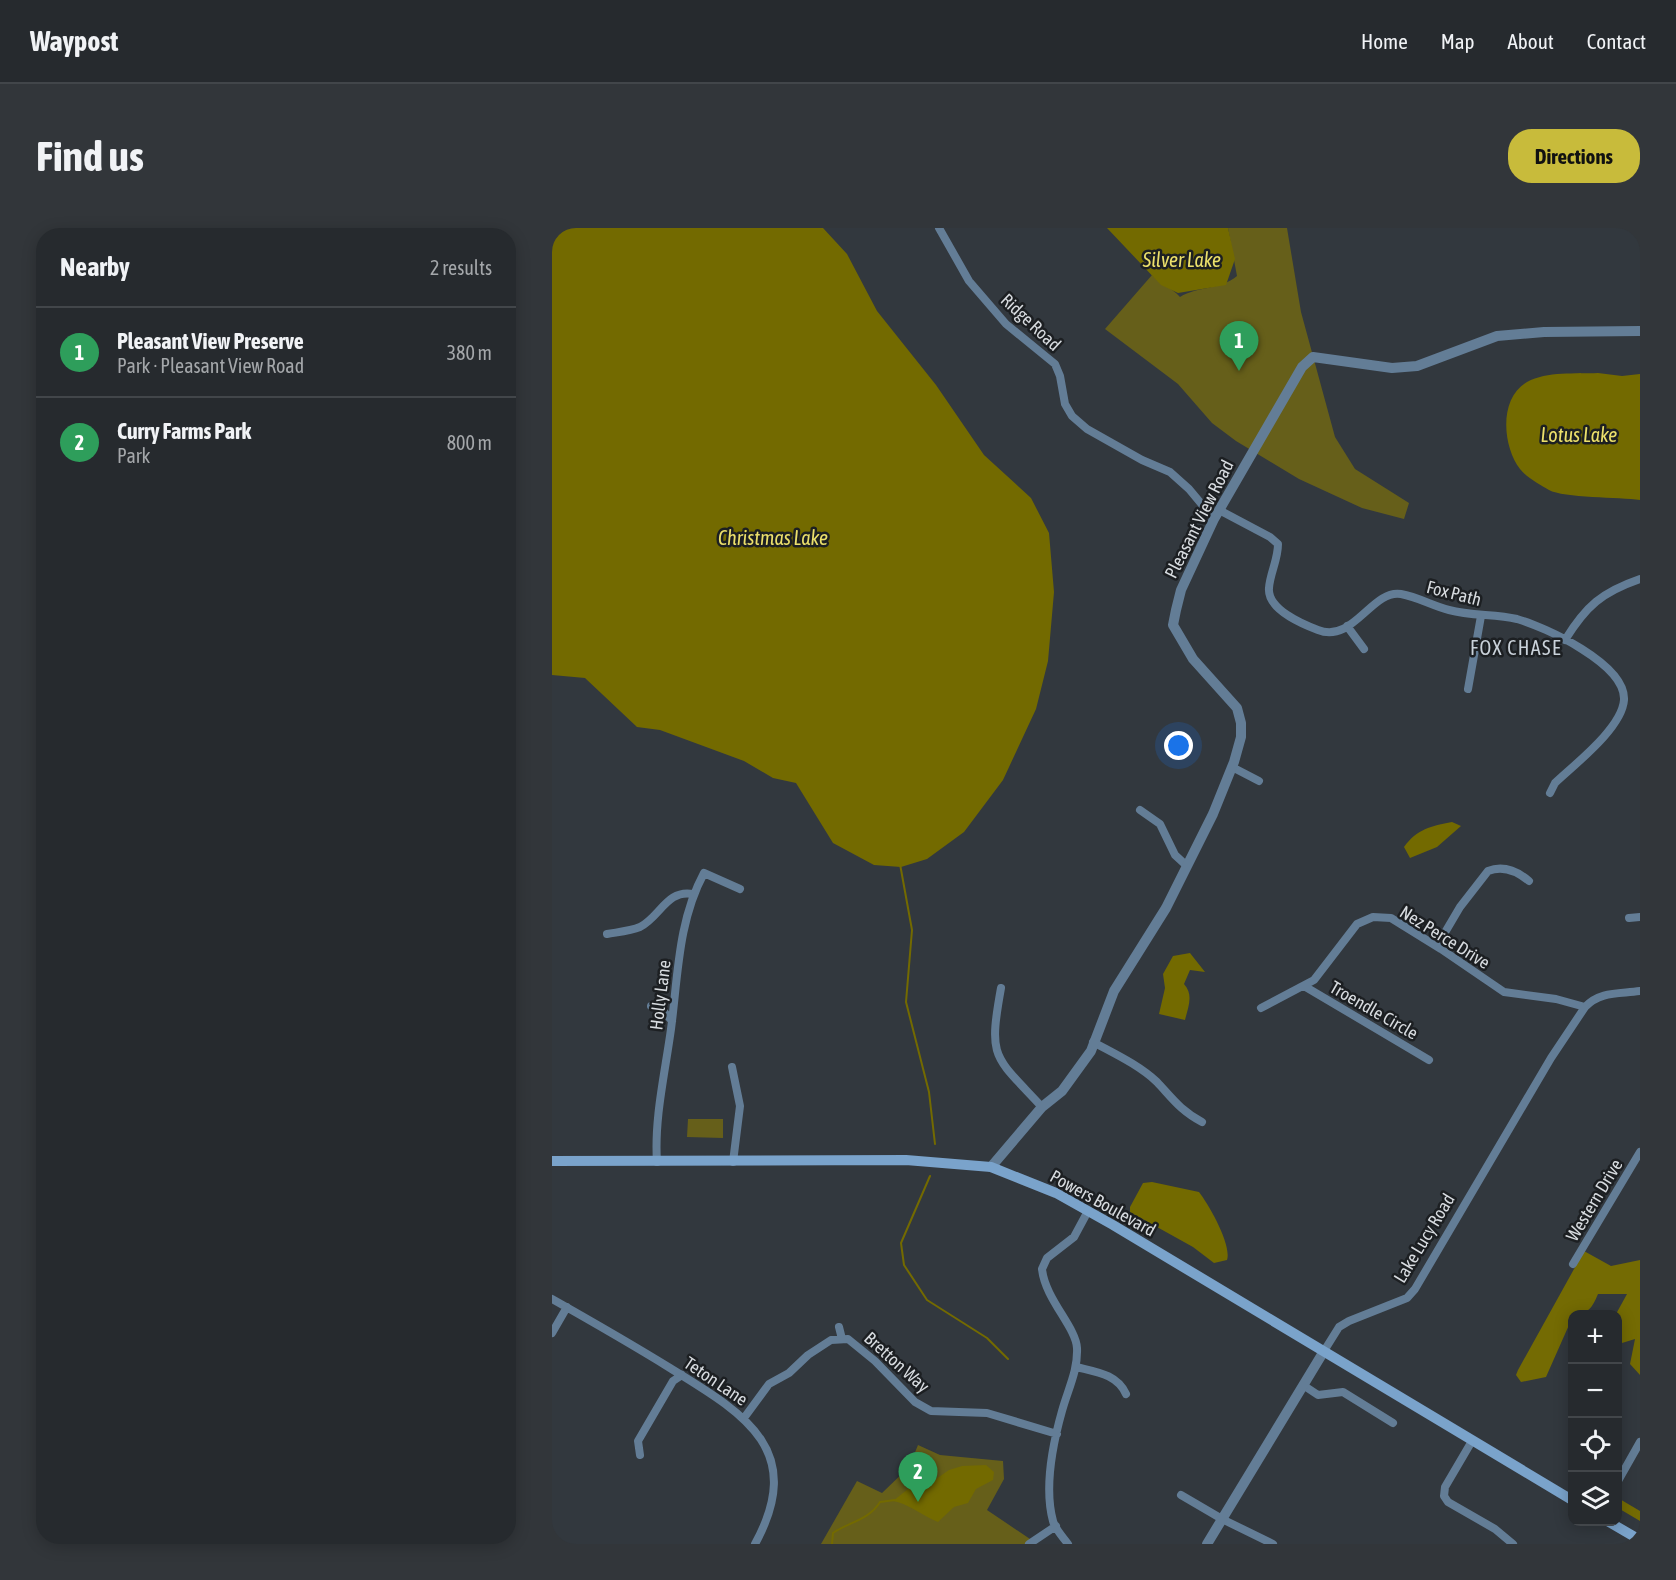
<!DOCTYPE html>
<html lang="en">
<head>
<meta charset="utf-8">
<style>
	body { margin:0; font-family:"Asap Condensed",sans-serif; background:#32363a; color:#f1f3f6 }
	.controls { position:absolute; right:18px; bottom:18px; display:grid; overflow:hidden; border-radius:12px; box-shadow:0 3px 15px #0003 }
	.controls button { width:54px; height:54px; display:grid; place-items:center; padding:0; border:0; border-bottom:2px solid #42464a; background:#262a2e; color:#f1f3f6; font:30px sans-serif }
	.you { position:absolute; left:627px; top:518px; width:21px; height:21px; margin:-15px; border:4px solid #fff; border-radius:50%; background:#1a73e8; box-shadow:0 0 0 9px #1a73e833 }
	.badge { display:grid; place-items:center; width:39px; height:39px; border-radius:50%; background:#c8bb3b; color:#fff; font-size:20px; font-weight:700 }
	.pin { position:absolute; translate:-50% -50px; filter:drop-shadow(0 2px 3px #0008) }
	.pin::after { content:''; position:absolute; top:32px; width:21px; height:18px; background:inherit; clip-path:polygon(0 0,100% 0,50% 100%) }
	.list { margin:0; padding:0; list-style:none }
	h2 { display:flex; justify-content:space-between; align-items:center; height:78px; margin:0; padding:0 24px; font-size:26px }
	h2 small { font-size:20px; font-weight:400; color:#a4a7aa }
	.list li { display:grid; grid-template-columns:39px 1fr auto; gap:18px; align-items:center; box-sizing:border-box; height:90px; padding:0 24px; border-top:2px solid #42464a }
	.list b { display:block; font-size:22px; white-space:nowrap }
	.list p { margin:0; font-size:20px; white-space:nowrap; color:#a4a7aa }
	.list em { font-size:20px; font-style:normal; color:#a4a7aa }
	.icon { flex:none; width:33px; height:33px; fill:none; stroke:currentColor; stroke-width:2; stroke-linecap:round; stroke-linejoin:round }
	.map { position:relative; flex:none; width:1088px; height:1316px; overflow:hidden; border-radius:24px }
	header { display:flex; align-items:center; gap:36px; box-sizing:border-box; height:84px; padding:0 30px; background:#262a2e; border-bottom:2px solid #42464a }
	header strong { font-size:28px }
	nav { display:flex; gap:33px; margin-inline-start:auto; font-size:21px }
	.intro { display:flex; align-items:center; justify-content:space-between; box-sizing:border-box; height:144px; padding:0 36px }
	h1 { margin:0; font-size:42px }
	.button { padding:15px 27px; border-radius:24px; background:#c8bb3b; color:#111; font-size:21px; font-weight:700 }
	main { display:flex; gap:36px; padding:0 36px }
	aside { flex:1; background:#262a2e; border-radius:24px; box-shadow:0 3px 15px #0003 }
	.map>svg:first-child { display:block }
	.green { fill:#665f1a }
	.forest { fill:#746b03 }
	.water { fill:#736a00 }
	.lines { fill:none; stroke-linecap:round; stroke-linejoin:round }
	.stream { stroke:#736a00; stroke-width:2 }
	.minor { stroke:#637d96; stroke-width:8 }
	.tertiary { stroke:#637d96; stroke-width:10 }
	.secondary { stroke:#7aa3cb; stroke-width:10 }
	.labels { text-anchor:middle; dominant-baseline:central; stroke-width:5; stroke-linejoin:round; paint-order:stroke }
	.street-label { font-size:18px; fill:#d7dbdf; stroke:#1c1f22 }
	.water-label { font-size:20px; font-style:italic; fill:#ece06b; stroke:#1c1f22 }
	.neighbourhood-label { font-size:20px; letter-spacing:1.5px; fill:#cad2da; stroke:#1c1f22 }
</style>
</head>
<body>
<header>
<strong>Waypost</strong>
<nav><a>Home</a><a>Map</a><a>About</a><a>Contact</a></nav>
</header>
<div class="intro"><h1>Find us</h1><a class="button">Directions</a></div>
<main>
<aside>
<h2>Nearby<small>2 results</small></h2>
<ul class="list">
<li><span class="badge" style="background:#2e9e5b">1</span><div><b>Pleasant View Preserve</b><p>Park · Pleasant View Road</p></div><em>380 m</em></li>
<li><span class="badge" style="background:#2e9e5b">2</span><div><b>Curry Farms Park</b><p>Park</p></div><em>800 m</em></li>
</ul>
</aside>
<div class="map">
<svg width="1088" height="1316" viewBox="0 0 1088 1316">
	<rect width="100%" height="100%" fill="#32383e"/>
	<path class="green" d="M676,0h59l14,84 34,125 20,32 54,34 -5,16 -42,-11 -63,-29 -63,-38 -24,-18 -34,-39 -73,-55 47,-54c9,9 20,13 28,22 18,-11 40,-7 57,-21z
		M136,891h35v19l-36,-1z
		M366,1217l22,10 63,6 1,18 -17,31 46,31 -4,3h-208l36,-63 25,12 27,-26z"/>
	<path class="forest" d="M1032,1023l27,15 29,-6v115l-10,-11 5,-25 -13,4 -4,4 -2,-33 11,-20h-29c-6,14 -9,20 -26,20v9l-3,2 -23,52 -25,5 -5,-7 2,-5z
		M1066,1270l22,13v10l-22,-13z"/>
	<path class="water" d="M0,0h271l24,26 30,57 59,74 48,70 47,43 18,35 5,59 -6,69 -12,48 -33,71 -39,52 -37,27 -26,8 -27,-2 -41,-22 -37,-60 -23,-5 -29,-17 -84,-31 -23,-3 -52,-49 -33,-3z
		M555,0h121l7,31 -9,26 -48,8 -17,-8z
		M1046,145l24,3 18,-2v126c-20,-3 -77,-2 -91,-10 -9,-5 -23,-13 -29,-21 -17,-22 -22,-70 7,-87 20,-11 49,-8 71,-9z
		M900,594l9,4 -24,21 -27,11 -6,-11c13,-18 27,-21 48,-25z
		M638,725l15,19 -15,-2 -6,14c10,11 4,23 1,36l-26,-6 6,-26 -2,-14 10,-18z
		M600,954l47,10c10,13 33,53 28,68l-13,3 -21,-16 -63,-35v-5l13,-24z
		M434,1237l8,7 -1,8 -17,9 -8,14 -14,4 -16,15c-15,-6 -31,-19 -45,-21l15,-12 28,-10 13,-9 13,-4z"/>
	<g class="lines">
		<path class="stream" d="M348,636l12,66 -6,72 23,90 6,52
			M378,948l-29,67 3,22 23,35 60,38 21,21
			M280,1316l1,-11c16,-11 36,-13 47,-31l15,-2"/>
		<path class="minor" d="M387,0l30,53 37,43 49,40 5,12 5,28 7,12 15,13 55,31 28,12 19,17 25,30
			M667,282l51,27 8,7c0,16 -8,29 -9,44 -2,21 33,36 49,42 35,14 54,-41 83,-36 17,3 32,12 48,16 22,6 46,4 68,9 28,8 109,45 107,81 -2,28 -49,64 -69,83l-5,10
			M795,398l17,23
			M1013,412c21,-34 37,-48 75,-61
			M916,461l13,-73
			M680,539l27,14
			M588,582l20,14 15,31 12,11
			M1077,690l11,-1
			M55,706c11,-2 23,-3 33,-7 20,-10 27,-38 53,-33
			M885,718l23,-39 28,-36c15,-6 29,0 41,10
			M752,758l125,74
			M449,760c-13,72 -7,67 41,119
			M99,778l9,1 12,14
			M709,780l53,-28 43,-56 16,-7 18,1 50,31 63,43 52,7 29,8c15,-16 34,-13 55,-16
			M541,814c22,12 46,23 64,40 16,17 23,28 45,40
			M180,839l8,39 -7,56
			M105,934c-3,-43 8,-89 14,-133 7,-53 7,-108 33,-156l36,16
			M1021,1036l67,-112
			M0,1071c39,22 79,45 118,69 73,45 137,81 85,176
			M287,1099l3,12
			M0,1105l15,-26
			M772,1123l15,-24 10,-6 58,-23 8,-9 136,-231 34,-51
			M524,1139c20,5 41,7 50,27
			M751,1157l15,10 25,-3 50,31
			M192,1190l25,-34 20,-11 19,-18 23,-15 17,-1 27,22 40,41 16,9 56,2 70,21
			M920,1213l-27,46 -1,9 4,6 47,27 18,15
			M88,1227l-2,-14 35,-60 9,-6
			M1066,1253l22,-39
			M629,1267l41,24 51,25
			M477,1316l27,-18
			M516,1316c-5,-7 -13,-15 -15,-23 -9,-33 0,-78 9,-110 6,-22 16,-40 15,-63 -1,-21 -32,-49 -35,-79l5,-11 27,-21 14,-26"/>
		<path class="tertiary" d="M439,939l51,-60 20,-16 29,-40 23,-60 52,-83 47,-94 21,-52 7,-25v-14l-4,-15 -44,-49 -20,-34 3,-15 5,-20 33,-71 88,-152 11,-10 79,11 25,-2 80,-30 47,-4 96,-1
			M655,1316l117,-193"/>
		<path class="secondary" d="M0,933l354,-1 85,7 65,26 57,32 459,275
			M1057,1294l31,18"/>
	</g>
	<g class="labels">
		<g class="street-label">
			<text transform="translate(479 94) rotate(43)">Ridge Road</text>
			<text transform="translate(647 291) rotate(-63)">Pleasant View Road</text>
			<text transform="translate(902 365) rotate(14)">Fox Path</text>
			<text transform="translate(893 709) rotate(32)">Nez Perce Drive</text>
			<text transform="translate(108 767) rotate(-83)">Holly Lane</text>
			<text transform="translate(822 782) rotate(30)">Troendle Circle</text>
			<text transform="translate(1042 972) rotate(-59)">Western Drive</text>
			<text transform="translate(551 975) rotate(29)">Powers Boulevard</text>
			<text transform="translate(872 1010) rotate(-59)">Lake Lucy Road</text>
			<text transform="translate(345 1134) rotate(42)">Bretton Way</text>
			<text transform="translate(164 1153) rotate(34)">Teton Lane</text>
		</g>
		<g class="water-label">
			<text x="630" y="31">Silver Lake</text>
			<text x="1027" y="206">Lotus Lake</text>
			<text x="221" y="309">Christmas Lake</text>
		</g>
		<g class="neighbourhood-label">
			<text x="964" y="419">FOX CHASE</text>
		</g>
	</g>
</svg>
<div class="controls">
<button>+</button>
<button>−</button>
<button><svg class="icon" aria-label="locate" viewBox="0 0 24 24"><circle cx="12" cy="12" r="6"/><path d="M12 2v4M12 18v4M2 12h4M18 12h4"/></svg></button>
<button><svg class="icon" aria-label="layers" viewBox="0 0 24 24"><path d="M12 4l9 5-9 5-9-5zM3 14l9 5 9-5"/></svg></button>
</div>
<div class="you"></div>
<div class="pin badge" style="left:687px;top:143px;background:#2e9e5b">1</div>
<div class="pin badge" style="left:366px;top:1274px;background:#2e9e5b">2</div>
</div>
</main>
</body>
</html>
